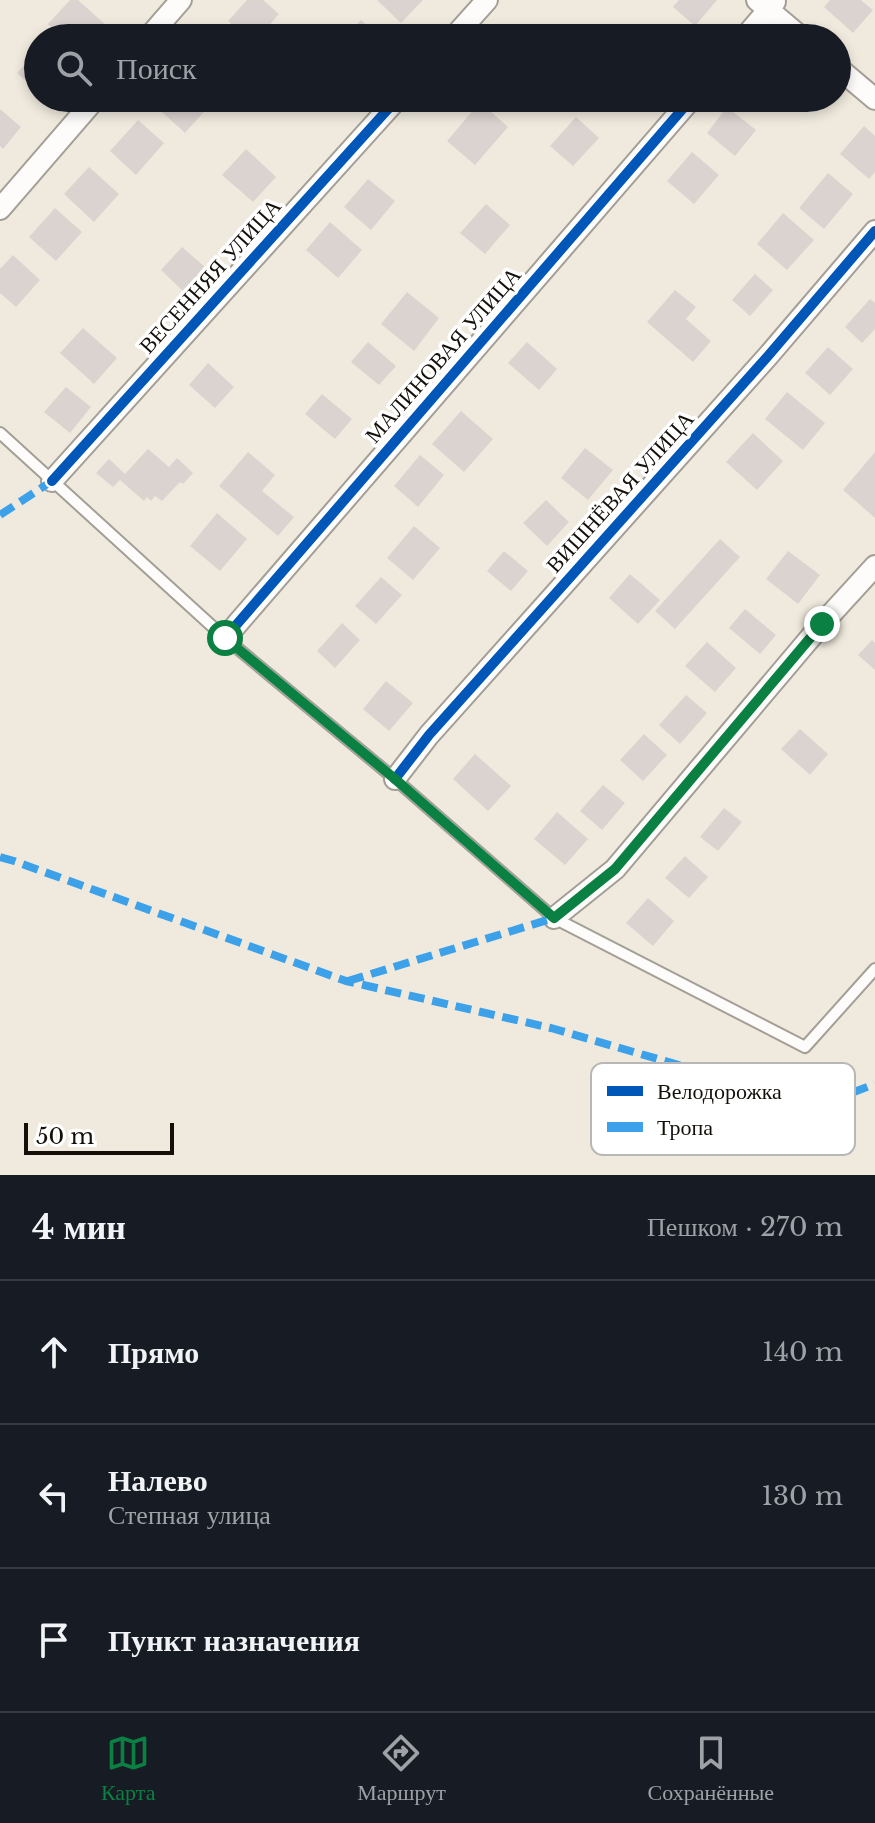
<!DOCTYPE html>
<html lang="ru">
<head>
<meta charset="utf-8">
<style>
	body { margin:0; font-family:"Libre Baskerville",serif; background:#20242c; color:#f1f3f6 }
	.scale { position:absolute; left:24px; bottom:20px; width:150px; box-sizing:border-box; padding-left:8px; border:4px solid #141009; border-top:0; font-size:22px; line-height:28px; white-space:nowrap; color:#141009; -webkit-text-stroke:6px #fff; paint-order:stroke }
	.stop { position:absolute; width:24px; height:24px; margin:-18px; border:6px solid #0b8043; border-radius:50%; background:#fff }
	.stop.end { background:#0b8043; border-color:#fff; box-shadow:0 2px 8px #0008 }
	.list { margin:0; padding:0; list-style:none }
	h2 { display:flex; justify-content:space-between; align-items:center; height:104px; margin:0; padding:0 32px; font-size:34px }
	h2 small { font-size:26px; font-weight:400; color:#9ea1a6 }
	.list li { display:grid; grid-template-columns:52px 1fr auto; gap:24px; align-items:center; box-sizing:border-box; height:144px; padding:0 32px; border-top:2px solid #363941 }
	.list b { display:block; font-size:30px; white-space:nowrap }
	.list p { margin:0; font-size:26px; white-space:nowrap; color:#9ea1a6 }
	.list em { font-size:26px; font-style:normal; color:#9ea1a6 }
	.icon { flex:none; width:44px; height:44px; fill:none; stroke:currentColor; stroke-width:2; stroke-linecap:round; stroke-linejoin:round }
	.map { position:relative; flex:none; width:875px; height:1175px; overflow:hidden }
	.search { position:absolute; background:#171b24; box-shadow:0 4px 12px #0003; left:24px; right:24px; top:24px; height:88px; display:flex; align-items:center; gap:20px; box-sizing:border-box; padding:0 28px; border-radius:44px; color:#9ea1a6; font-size:30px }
	.sheet { height:536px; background:#171b24 }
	nav { display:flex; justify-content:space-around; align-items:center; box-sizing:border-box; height:112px; border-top:2px solid #363941; background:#171b24; font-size:22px; color:#9ea1a6 }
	nav a { display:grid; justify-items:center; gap:4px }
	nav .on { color:#0b8043 }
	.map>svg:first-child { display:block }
	.building { fill:#dbd3d0 }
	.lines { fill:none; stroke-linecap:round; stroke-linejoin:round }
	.service-casing { stroke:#a49f96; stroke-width:14 }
	.minor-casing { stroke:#a49f96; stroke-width:24 }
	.service { stroke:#fdfcfa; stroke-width:10 }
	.minor { stroke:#fdfcfa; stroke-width:20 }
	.quiet { stroke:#3da1e9; stroke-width:8; stroke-dasharray:16 8; stroke-linecap:butt }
	.cycleway-casing { stroke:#fff; stroke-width:15 }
	.cycleway { stroke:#0057b8; stroke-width:10 }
	.route { stroke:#0b8043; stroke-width:10 }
	.labels { text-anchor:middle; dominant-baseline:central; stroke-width:7; stroke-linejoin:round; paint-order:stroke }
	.street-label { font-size:22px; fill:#141009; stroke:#fff }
	.key { fill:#fff; stroke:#b8b7b5; stroke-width:2 }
	.key-label { font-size:22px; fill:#141009 }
</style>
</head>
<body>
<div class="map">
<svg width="875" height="1175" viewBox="0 0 875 1175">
	<rect width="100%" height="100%" fill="#f0eade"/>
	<path class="building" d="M70,0h8l38,34 -4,4h-48l-16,-14z
		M247,0h16l16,14 -21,24h-11l-19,-17z
		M377,0h46l-22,23z
		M679,0h38l-22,26 -22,-19z
		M830,0h31l12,10 -20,23 -29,-26z
		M361,20l20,18h-36z
		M224,24l16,14h-29z
		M38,51v41l-21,-19z
		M153,98h50l8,6 -26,29 -35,-32z
		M480,102l28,25 -33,38 -28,-24z
		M727,107l29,23 -21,26 -28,-23z
		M0,109l21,18 -18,22 -3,-3z
		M576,117l23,21 -26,28 -23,-20z
		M138,120l26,23 -28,32 -26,-24z
		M864,126l11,10v36l-6,7 -29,-25z
		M246,149l30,28 -23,25 -31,-27z
		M692,152l27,23 -25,29 -27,-23z
		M89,167l30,27 -25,28 -30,-28z
		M828,173l25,21 -29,35 -25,-21z
		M368,179l27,22 -24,29 -27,-23z
		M486,204l24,21 -25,29 -25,-21z
		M55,208l27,24 -26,29 -27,-24z
		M783,213l31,27 -27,30 -30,-26z
		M330,222l32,28 -24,28 -32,-28z
		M182,247l23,20 -22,24 -22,-21z
		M13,255l27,25 -24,27 -16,-14v-24z
		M755,274l18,16 -23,26 -18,-16z
		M675,290l21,17 -10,12 25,22 -18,21 -46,-40z
		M407,292l32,26 -25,33 -33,-27z
		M870,299l5,4v26l-13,14 -17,-16z
		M83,328l34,30 -23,26 -34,-31z
		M368,342l28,24 -17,19 -28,-23z
		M527,342l30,27 -18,21 -31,-27z
		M828,347l25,22 -23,26 -25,-22z
		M208,363l26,24 -19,21 -26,-23z
		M66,387l25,20 -21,26 -26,-21z
		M787,392l38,31 -22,27 -38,-31z
		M322,394l30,25 -17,20 -30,-25z
		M461,411l32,28 -29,33 -32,-28z
		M753,433l30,28 -26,29 -31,-28z
		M585,448l28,22 -25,30 -27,-22z
		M148,449l21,18 8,-9 16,15 -10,11 -3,-2 -18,19 -7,-5 -4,5 -4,-4 -3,4 -24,-21 -7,7 -17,-14 13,-14 16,15z
		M248,452l27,23 -13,16 32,26 -16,19 -59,-50z
		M875,452v66l-32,-28z
		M420,455l24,20 -26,32 -24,-21z
		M546,500l23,22 -22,24 -24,-23z
		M217,513l30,26 -27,32 -30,-25z
		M414,526l26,22 -27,32 -26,-22z
		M720,539l20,18 -65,72 -20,-18z
		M504,551l24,20 -17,20 -24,-20z
		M788,551l32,24 -22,29 -32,-25z
		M630,574l30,26 -22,24 -29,-26z
		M381,577l21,18 -26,29 -21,-18z
		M745,609l31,26 -16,19 -31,-26z
		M342,623l18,17 -25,28 -18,-17z
		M872,640l3,3v27l-17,-15z
		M707,642l29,26 -21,24 -30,-26z
		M386,681l27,22 -24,28 -26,-22z
		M686,695l21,18 -27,31 -21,-19z
		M800,729l28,25 -18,21 -29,-26z
		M644,734l23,21 -24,26 -23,-21z
		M475,754l36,32 -23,25 -35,-32z
		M603,785l22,18 -23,27 -22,-19z
		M724,808l18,14 -24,29 -18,-14z
		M557,812l31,27 -23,26 -31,-26z
		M685,856l23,21 -19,21 -24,-20z
		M648,898l26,23 -21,25 -27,-23z"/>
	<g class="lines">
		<g class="service-casing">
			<path id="service" d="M0,433l225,205 170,141 159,139 251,129 70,-78"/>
		</g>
		<g class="minor-casing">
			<path id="minor" d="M757,0l45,38
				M148,38l33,-38
				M453,38l34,-38
				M744,38l31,-36
				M837,67l38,32
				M0,209l96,-111
				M52,481l346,-383
				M225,638l467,-540
				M395,779l34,-44 339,-379 107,-125
				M554,918l61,-49 207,-245 53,-58"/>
		</g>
		<use href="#service" class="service"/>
		<use href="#minor" class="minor"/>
		<path class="quiet" d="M0,515l52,-34
			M0,857l14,4 332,120 205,47 162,47 133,20 29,-11
			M348,981l206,-63"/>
		<g class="cycleway-casing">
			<path id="cycleway" d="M52,481l346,-383
				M225,638l467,-540
				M395,779l34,-44 339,-379 107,-125"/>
		</g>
		<use href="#cycleway" class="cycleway"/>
	</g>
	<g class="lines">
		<path class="route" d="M225,638l170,141 159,139 61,-49 207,-245"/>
	</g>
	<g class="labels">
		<g class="street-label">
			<text transform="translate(210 276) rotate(-48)">ВЕСЕННЯЯ УЛИЦА</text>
			<text transform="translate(443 355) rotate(-49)">МАЛИНОВАЯ УЛИЦА</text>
			<text transform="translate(620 492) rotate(-48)">ВИШНЁВАЯ УЛИЦА</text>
		</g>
	</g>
	<rect x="591" y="1063" width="264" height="92" rx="12" class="key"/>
	<rect x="607" y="1086" width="36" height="10" fill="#0057b8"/>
	<rect x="607" y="1122" width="36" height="10" fill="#3da1e9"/>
	<g class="key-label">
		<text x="657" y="1099">Велодорожка</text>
		<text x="657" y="1135">Тропа</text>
	</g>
</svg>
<div class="scale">50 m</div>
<div class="stop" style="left:225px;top:638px"></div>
<div class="stop end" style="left:822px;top:624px"></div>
<div class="search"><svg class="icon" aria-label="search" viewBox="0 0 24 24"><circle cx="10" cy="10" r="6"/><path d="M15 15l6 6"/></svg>Поиск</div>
</div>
<section class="sheet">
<h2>4 мин<small>Пешком · 270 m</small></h2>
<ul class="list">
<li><svg class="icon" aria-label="ahead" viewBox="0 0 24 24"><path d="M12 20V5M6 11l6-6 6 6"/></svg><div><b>Прямо</b></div><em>140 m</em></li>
<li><svg class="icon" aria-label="left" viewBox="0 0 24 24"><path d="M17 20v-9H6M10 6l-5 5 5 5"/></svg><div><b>Налево</b><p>Степная улица</p></div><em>130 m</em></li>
<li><svg class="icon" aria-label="arrive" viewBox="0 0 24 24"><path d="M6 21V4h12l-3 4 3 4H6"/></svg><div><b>Пункт назначения</b></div></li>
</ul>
</section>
<nav>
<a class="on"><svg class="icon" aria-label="map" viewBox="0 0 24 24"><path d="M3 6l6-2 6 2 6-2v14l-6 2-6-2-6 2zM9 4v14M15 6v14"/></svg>Карта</a>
<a><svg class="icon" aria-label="directions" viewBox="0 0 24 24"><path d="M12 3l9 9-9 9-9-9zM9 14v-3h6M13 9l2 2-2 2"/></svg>Маршрут</a>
<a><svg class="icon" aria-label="saved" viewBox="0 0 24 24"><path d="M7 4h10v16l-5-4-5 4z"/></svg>Сохранённые</a>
</nav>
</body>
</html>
